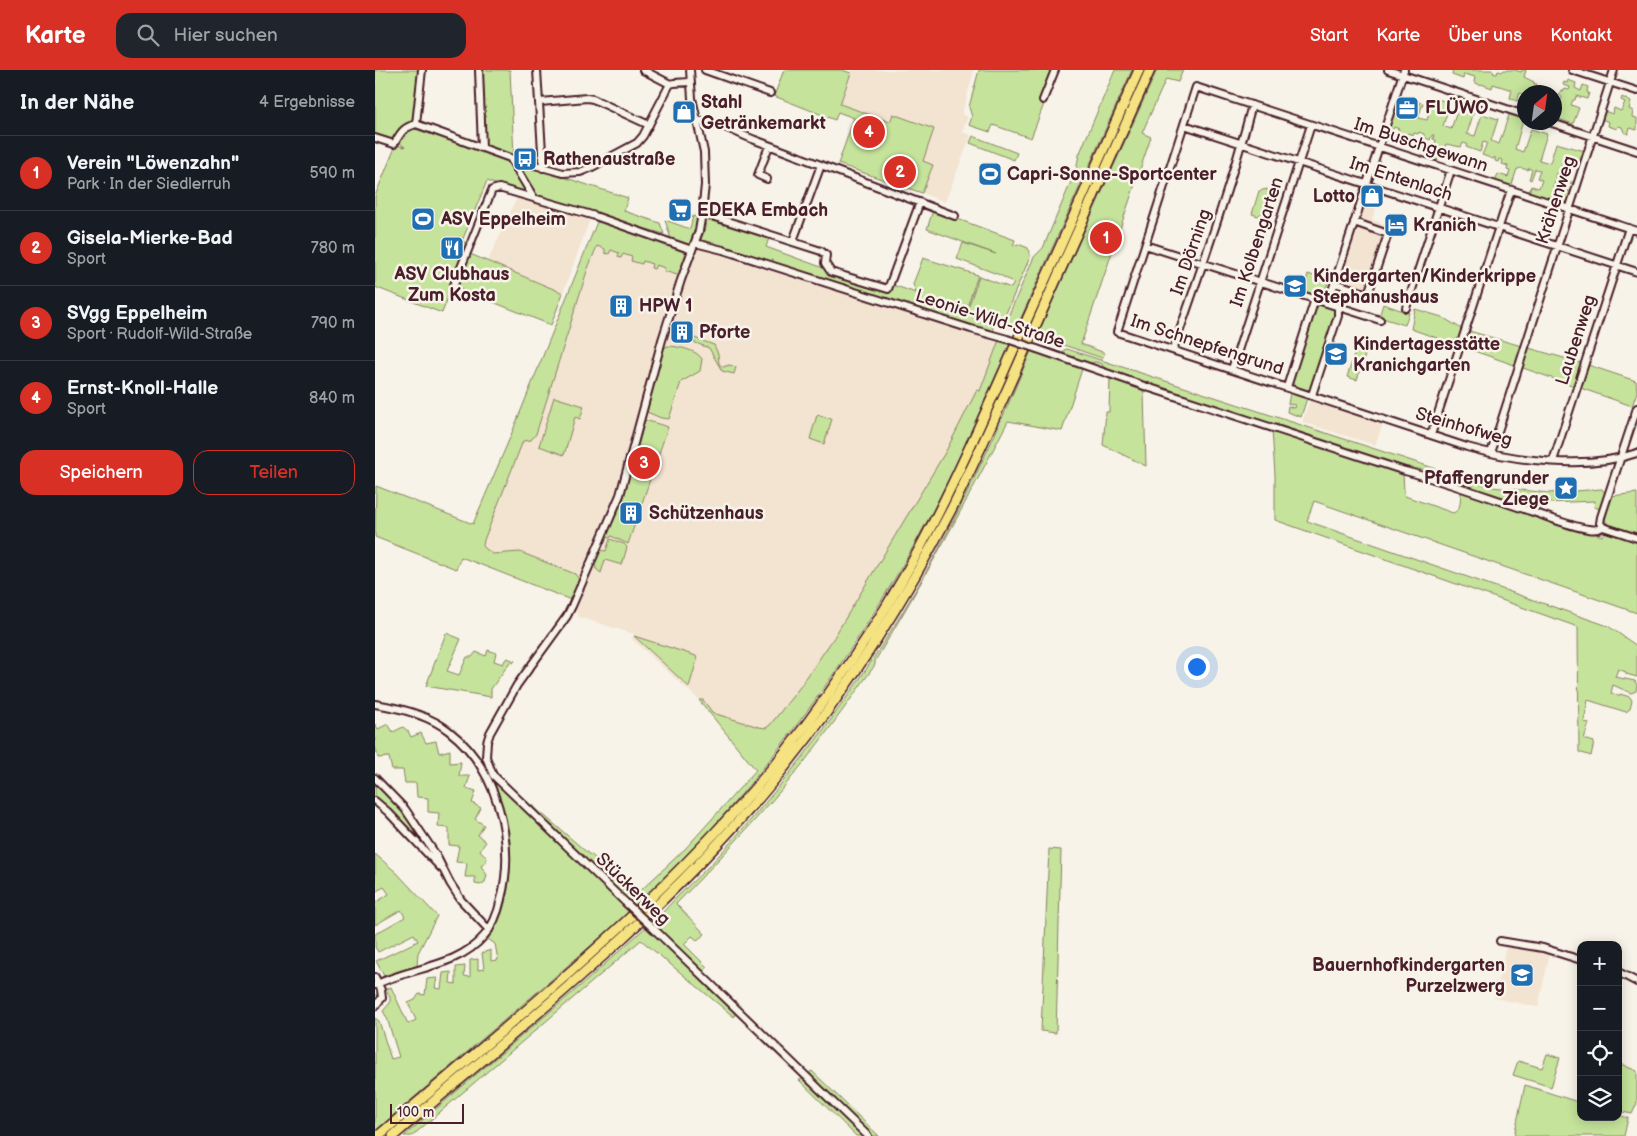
<!DOCTYPE html>
<html lang="de">
<head>
<meta charset="utf-8">
<style>
	body { margin:0; font-family:"Balsamiq Sans",sans-serif; background:#20242c; color:#f1f3f6 }
	.controls { position:absolute; right:15px; bottom:15px; display:grid; overflow:hidden; border-radius:10px; box-shadow:0 2px 12px #0003 }
	.controls button { width:45px; height:45px; display:grid; place-items:center; padding:0; border:0; border-bottom:1px solid #363941; background:#171b24; color:#f1f3f6; font:25px sans-serif }
	.compass { position:absolute; left:1142px; top:15px; width:45px; height:45px; border-radius:50%; background:#171b24; box-shadow:0 2px 12px #0003; rotate:29deg }
	.scale { position:absolute; left:15px; bottom:12px; width:74px; box-sizing:border-box; padding-left:5px; border:2px solid #4a1f2b; border-top:0; font-size:14px; line-height:18px; white-space:nowrap; color:#4a1f2b; -webkit-text-stroke:4px #f7f3e8; paint-order:stroke }
	.you { position:absolute; left:821px; top:596px; width:18px; height:18px; margin:-12px; border:4px solid #fff; border-radius:50%; background:#1a73e8; box-shadow:0 0 0 8px #1a73e833 }
	.badge { display:grid; place-items:center; width:32px; height:32px; border-radius:50%; background:#d93025; color:#fff; font-size:16px; font-weight:700 }
	.pin { position:absolute; translate:-50% -50%; border:2px solid #fff; box-shadow:0 1px 5px #0006 }
	.list { margin:0; padding:0; list-style:none }
	h2 { display:flex; justify-content:space-between; align-items:center; height:65px; margin:0; padding:0 20px; font-size:21px }
	h2 small { font-size:16px; font-weight:400; color:#9ea1a6 }
	.list li { display:grid; grid-template-columns:32px 1fr auto; gap:15px; align-items:center; box-sizing:border-box; height:75px; padding:0 20px; border-top:1px solid #363941 }
	.list b { display:block; font-size:19px; white-space:nowrap }
	.list p { margin:0; font-size:16px; white-space:nowrap; color:#9ea1a6 }
	.list em { font-size:16px; font-style:normal; color:#9ea1a6 }
	.actions { display:flex; gap:10px; padding:15px 20px }
	.actions a { flex:1; padding:11px 0; border:1px solid #d93025; border-radius:15px; text-align:center; font-size:18px; color:#d93025 }
	.actions .main { background:#d93025; color:#fff }
	.icon { flex:none; width:28px; height:28px; fill:none; stroke:currentColor; stroke-width:2; stroke-linecap:round; stroke-linejoin:round }
	.map { position:relative; flex:none; width:1262px; height:1066px; overflow:hidden }
	header { display:flex; align-items:center; gap:30px; box-sizing:border-box; height:70px; padding:0 25px; background:#d93025; color:#fff }
	header strong { font-size:24px }
	nav { display:flex; gap:28px; margin-inline-start:auto; font-size:18px }
	.search { width:350px; height:45px; background:#20242c; display:flex; align-items:center; gap:12px; box-sizing:border-box; padding:0 18px; border-radius:15px; color:#9ea1a6; font-size:19px }
	main { display:flex }
	aside { flex:1; background:#171b24 }
	.map>svg:first-child { display:block }
	.built { fill:#f3e3d1 }
	.green { fill:#c5e39b; stroke:#888163 }
	.lines { fill:none; stroke-linecap:round; stroke-linejoin:round }
	.minor-casing { stroke:#4a1f2b; stroke-width:10 }
	.highway-casing { stroke:#4a1f2b; stroke-width:12 }
	.minor { stroke:#f7f3e8; stroke-width:6 }
	.highway { stroke:#f5e382; stroke-width:9 }
	.minor-bridge-casing { stroke:#4a1f2b; stroke-width:10; stroke-linecap:butt }
	.minor-bridge { stroke:#f7f3e8; stroke-width:6 }
	.labels { text-anchor:middle; dominant-baseline:central; stroke-width:5; stroke-linejoin:round; paint-order:stroke }
	.poi-label { font-size:18px; font-weight:bold; fill:#4a1f2b; stroke:#f7f3e8; text-anchor:start }
	.street-label { font-size:18px; fill:#4a1f2b; stroke:#f7f3e8 }
</style>
</head>
<body>
<header>
<strong>Karte</strong>
<div class="search"><svg class="icon" aria-label="search" viewBox="0 0 24 24"><circle cx="10" cy="10" r="6"/><path d="M15 15l6 6"/></svg>Hier suchen</div>
<nav><a>Start</a><a>Karte</a><a>Über uns</a><a>Kontakt</a></nav>
</header>
<main>
<aside>
<h2>In der Nähe<small>4 Ergebnisse</small></h2>
<ul class="list">
<li><span class="badge">1</span><div><b>Verein &quot;Löwenzahn&quot;</b><p>Park · In der Siedlerruh</p></div><em>590 m</em></li>
<li><span class="badge">2</span><div><b>Gisela-Mierke-Bad</b><p>Sport</p></div><em>780 m</em></li>
<li><span class="badge">3</span><div><b>SVgg Eppelheim</b><p>Sport · Rudolf-Wild-Straße</p></div><em>790 m</em></li>
<li><span class="badge">4</span><div><b>Ernst-Knoll-Halle</b><p>Sport</p></div><em>840 m</em></li>
</ul>
<div class="actions"><a class="main">Speichern</a><a>Teilen</a></div>
</aside>
<div class="map">
<svg width="1262" height="1066" viewBox="0 0 1262 1066">
	<rect width="100%" height="100%" fill="#f7f3e8"/>
	<filter id="ink" filterUnits="userSpaceOnUse"><feTurbulence type="fractalNoise" baseFrequency=".02" numOctaves="2"/><feDisplacementMap in="SourceGraphic" scale="10" xChannelSelector="R" yChannelSelector="G"/><feConvolveMatrix kernelMatrix="1 2 1 2 8 2 1 2 1" color-interpolation-filters="sRGB"/></filter>
	<g filter="url(#ink)">
		<path class="built" d="M478,0h121l-12,44 6,3 -6,15 9,3 -26,67 -23,-9 11,-28 -10,-4 -29,-47 -4,8 -50,-18z
			M994,117l12,4 -9,29 16,5 -21,67 -29,-9z
			M144,123l72,23 -28,77 -75,-32z
			M230,157l79,26 -26,81 1,3 -39,142 -10,26 3,2 -36,83 -99,-40z
			M323,178l23,4v3l135,42 1,-3 142,46 -19,51 -39,87 -185,292 -57,-70 -67,-61 2,-5 -55,-17 -3,-6 30,-74 4,1 1,-3 16,8h2l39,-116 -23,-7 -3,-4 30,-106 4,1 17,-53z
			M935,329l73,24 -8,22 -73,-23z
			M1136,874l39,8 -12,55 -44,-9 12,-52z"/>
		<path class="green" d="M0,0h45l-8,58 216,70 -4,13 36,12 4,11 -145,-41 -32,-12 -25,60 7,3 -27,69 -67,-26v-91l21,-51 9,2 -7,-5 -23,-7z
			M108,0h27l4,87 -28,-10z
			M409,0h58l9,3 -11,31 50,18 3,-8 41,15 -11,32 10,4 -11,28 -84,-29 16,-46 -16,-6 -3,8 -61,-24z
			M604,0h78l-26,68 -38,-13 -3,7 -21,-7 3,-8 -3,-10z
			M740,0h17l-116,259 -14,-4 -10,1 3,7 -291,-90 -3,-4 3,-7 3,-15 62,21 -3,9 55,20 6,4 63,21 3,-7 23,8 -3,-9 10,-26 55,17 -12,35 1,1 12,-35 32,12 3,-5 -14,-8 -43,-16 6,-16 33,11 -69,-25 6,-19 82,30 -2,6 5,-2 10,4 2,9 -26,61 -3,2 -17,-4 18,6 4,-1 28,-64 9,-9 33,-78 3,-15z
			M769,0h2c-43,95 -85,190 -128,284 -33,74 -65,149 -105,219 -39,66 -83,130 -130,190 -94,120 -212,216 -328,315l-1,-2 175,-151 86,-86 40,-45 166,-240 53,-105z
			M782,0h26l-5,12 -12,-3 -24,54 9,4 -70,207 24,9 -3,5 -65,-22z
			M1076,0h42l1,1 -1,2 4,1 1,-3 4,1 2,-2h11l6,2 1,-2h4l-2,7 10,5v2h3l-3,8h-9l-1,3 -4,-2 -3,8 -7,-3 2,-8 -19,-6 -1,4 -11,-4 -1,1 -6,-3 1,-5 -11,-3 -1,5 -11,-4 1,-4z
			M1193,10l8,3 -1,5 6,3 2,-6 5,2 -1,5 2,1 -2,6 -11,-3 -1,4h-2l-2,5 8,3 -6,16 -18,-6 7,-21 -3,-2 2,-5 3,1 1,-2 4,1 1,-3 -7,-2 1,-3 3,1z
			M1247,27l9,5 -2,7 4,2 -1,6 5,1v12l-7,-2 -2,6 -4,-2 -2,-5 -4,-1 -1,3 -9,-3 1,-4 -8,-3 3,-8 9,3 1,-6 7,3 4,-9 -4,-2z
			M1059,28l16,5 -7,23 8,3 10,-29 15,5 -9,29 8,2 7,-22 16,5 -7,22 8,3 11,-32 14,5 -9,32 8,3 8,-23 16,5 -8,26 11,3 6,-20 29,8 -6,18 -2,-1 2,-7 -14,-5 -4,10 7,2 -2,4 -3,-1 -1,4 -6,-2 -1,4 20,6 -1,2 -11,-4 -1,3 -7,-3 -2,6 6,3 1,-2 12,4 -4,13 -39,-12 2,-7 8,2 3,-8 -5,-2 3,-8 -5,-1 -4,11 -2,-1 3,-9 -3,-2 -1,2 -8,-2 -1,1h-2l-6,18 -16,-5 3,-8 10,3 2,-6 -3,-1 1,-4 -6,-2 1,-4 -4,-1 -1,3 -3,-1v-4l-2,2 -11,-4 5,-12 -4,-1 -3,10 -14,-5 1,-3 -4,-1 -2,4 -15,-3 -2,6h-2l-6,13 -2,-1 5,-14 -5,-2 2,-6 -3,-1 1,-4h-2l-2,5 -6,-3v-3l-5,-2 -1,2 -4,-1 -1,2 -5,-2 -1,3 -9,-3 1,-4 -5,-2 -3,7 -4,-2 7,-20 20,7 6,-17 3,1 -5,15 9,2z
			M598,66l44,17 -3,7 -44,-17z
			M892,119c4,10 0,22 -9,27l-6,-2 7,-23z
			M318,146l6,2c-2,9 -3,22 -12,27l-16,-6 -6,-19 25,9z
			M222,152h7l82,29 2,3 -6,18 -5,3 -13,-4 1,-3 -9,-3 -2,4 -3,-1 1,-4 -9,-3 -1,3 -11,-3 1,-4 -9,-3 -2,4 -3,-1 1,-4 -8,-3 -2,4 -4,-1v-4l-8,-3 -10,25 -51,163 -5,6 -8,1 -39,99 -1,6 3,3 7,5 27,-2 55,22 5,7 -9,19 -110,-43 -5,12 -81,-32 1,-51 97,38 36,-84z
			M95,184l93,39 -12,32 -96,-38z
			M933,204l21,7c-7,16 -10,15 -26,11z
			M1008,234l26,9 -4,12 -26,-8z
			M944,235c9,-1 17,2 16,13l-23,70c-8,6 -19,0 -20,-9l22,-70z
			M1040,239l27,8 20,12 123,35 51,17 1,11 -5,14 -221,-77z
			M311,265l28,10 4,9 1,10 4,3 6,-2 7,2 -2,7 -12,-3 -13,-23 -16,-6 1,-2 -9,-3z
			M624,270l11,4c-26,57 -50,116 -80,172 -66,123 -144,233 -239,335 -46,49 -97,92 -148,136 -56,48 -112,96 -168,144v-113l4,3 12,38 8,-2 -12,-39 -4,-7 7,-8v-6l-4,-8 5,-2 17,37 8,-4 -8,-17 7,-3 4,-6 6,1 2,-16 10,-1 -2,10 6,1 2,-16 8,-1 -1,11 6,1v-17l9,-1 -1,10 6,1v-17l8,-1v11l6,-1 -2,-16 9,-3v11l7,-1 -3,-16 -7,-5c25,-33 25,-81 18,-120 -3,-13 -8,-25 -12,-38l89,86 1,-1 37,35 -1,2 5,4 5,-5 -44,-40 1,-2 -59,-55h4l58,50v-1l48,39 47,-44 71,-79 -57,-70h4l9,12 4,2 43,13 7,1 4,-3 30,-38 33,-48 113,-188 31,-61 3,1z
			M292,276c10,0 30,4 35,13l-2,12 -19,11 -12,37 -8,-1 -14,-6 16,-62z
			M982,276l10,3 -10,31 -10,-3z
			M692,279l425,138 57,6 53,-4 3,4 -5,16 -6,-2 1,-6 -48,2 -10,7 -81,-27 -14,-9 -33,-7h-5l-126,-42v-3l-5,2 -169,-55 -2,-5 -7,-2 -8,2 -24,-8 1,-6z
			M656,281l52,15 -21,65 -54,-10c-42,82 -86,162 -133,240v4c-30,42 -60,85 -93,124 -34,40 -70,78 -106,115l29,30 -8,6 -5,-4 -8,8 23,23 -4,6 -49,-49 5,-3 4,-9c15,-17 32,-32 48,-48 49,-53 95,-108 136,-167 51,-72 95,-149 132,-229 19,-38 35,-78 52,-117z
			M735,307l31,9 3,7 2,73 -43,-21 3,-33h3z
			M915,323l17,5 -6,19 -14,-5 1,-6 6,2 1,-3 -7,-1z
			M179,327l30,9 -4,13 -5,-2 -11,38 -25,-9z
			M442,345l15,4 -8,25 -14,-5z
			M270,350l23,7 -40,117 -17,-8 -1,2 -4,-1 17,-37z
			M897,359l131,43 1,20 1,4 48,17c9,-3 7,-14 8,-22l141,45 2,-4 7,1 26,8v72l-323,-112 -7,20 301,105 29,20v31l-11,-3v-2l-8,-3 -3,8 20,4 2,4 -1,6 -5,2 -18,-8 -2,8 8,3 1,-2 10,3 2,4 -2,8 -4,3 -38,-12 -4,22 5,1 -5,16 10,3 -3,14 -12,-4 -1,-125 -303,-107v-45z
			M1262,423v40l-27,-8 -5,-4 6,-25z
			M235,469l14,5 3,3 -5,18 -17,-5 -4,13 -5,-4 -1,-6 6,-13 5,1z
			M71,563l15,6 -14,32 12,4 8,-18h5l4,-5 10,4 2,-6 8,3 -2,8 9,3 2,-4 2,-2 8,3 -2,2 -3,-1 -19,27v8l-65,-11z
			M259,566l62,20 1,4 -8,27z
			M0,654l3,5 10,-5 5,8 10,-5 5,4 3,6 10,-4 5,10 10,-2 3,12 11,-3v13l11,-1 -2,14h11l-4,12 10,3 -4,12 9,5 -6,11 9,6 -6,10 8,7 -6,8 7,8 -1,4 -5,4 6,9 -2,7 -5,3 -5,-1v-7h-10l2,-14 -11,-1 3,-16 -10,-1v-17l-11,-1 1,-14 -11,-1v-14l-11,-1 -1,-14h-11l-2,-13h-11l-3,-13 -11,1 -3,-13z
			M0,710l27,29 17,24 17,28 -16,-20 -45,-44z
			M674,779l12,1 -5,183 -15,-2z
			M0,784l22,19 40,43 -19,37 -1,13 -33,10 -8,-15 42,-20 -4,-7 -36,18 -3,-5v-13l30,-17 -4,-7 -26,15v-22l14,-9 -5,-7 -9,5z
			M271,857l8,9 2,-1 45,43 -1,2 35,33 -1,4 -93,-77 -229,196h-8l182,-155z
			M1172,984l13,4 -9,29 -38,-12 5,-14 24,7z
			M1243,993l19,8v32l-5,11 -14,-3z
			M437,1001l67,65h-7l-62,-61v-3z
			M431,1009l58,57h-8l-57,-56z
			M1150,1015l56,18v14h37v-2l10,3 -4,18h-110z"/>
		<g class="lines">
			<g class="minor-casing">
				<path id="minor" d="M104,0l3,78
					M162,0l6,98
					M268,0l27,14
					M330,0l65,23
					M1013,0l137,45
					M1197,0l65,21
					M668,30l12,-30
					M165,32l47,-4 6,1 56,26
					M322,51c17,-2 41,13 58,19 66,25 133,50 200,76
					M1174,52l88,29
					M41,54l94,34 53,15 17,-1 10,-4 47,-25 6,-7 27,-52 4,-1 16,-1
					M41,54l6,-54
					M809,55l453,147
					M0,68l19,6c7,-11 8,-16 22,-20
					M135,88l24,40
					M392,109l-9,-4 11,-29
					M327,143l119,38 5,4 -1,8 6,9 57,17 32,-87
					M1262,161l-441,-144 -79,245 350,115c49,14 121,23 170,6
					M418,171l28,-76
					M320,173l28,7 248,79 36,10
					M770,175l235,75
					M960,213l33,11 20,-60 -34,-12
					M79,215l38,-95 7,-2 96,28 97,34
					M953,233l76,-233
					M1031,238l45,-138
					M662,279l110,38 258,84c43,11 85,27 128,41 18,6 36,14 55,17 5,1 10,1 15,-2l34,11
					M798,280c28,-81 57,-162 79,-245
					M857,299l79,-244
					M912,317l28,-88
					M937,325l26,-79v-9
					M1056,365l80,-245
					M1116,383l123,-383
					M1178,391l76,-233
					M1228,457l-3,-4 1,-6 36,-109
					M0,634c25,4 54,11 74,27 48,37 67,110 52,168 -3,14 -7,26 -17,37 -27,32 -74,31 -109,49
					M0,708l30,31 31,46 14,28 11,17 28,30
					M0,731l13,11 53,56
					M250,832l-132,-127 -7,-18 1,-15 3,-9 27,-48 50,-69 5,-10 48,-111 42,-155 19,-60 18,-49 3,-18 3,-28 -1,-33 -12,-54 -2,-28
					M280,860l213,206
					M1125,871l43,7 38,12
					M1243,902l19,10
					M0,907l6,13 1,8 -7,8"/>
			</g>
			<g class="highway-casing">
				<path id="highway" d="M3,1066c143,-122 290,-237 408,-385 56,-72 107,-149 148,-230 33,-64 61,-130 90,-195 39,-85 77,-170 115,-256
					M18,1066c130,-111 266,-218 376,-350 71,-85 132,-179 183,-278 31,-62 58,-125 86,-188 37,-84 75,-167 112,-250"/>
			</g>
			<use href="#minor" class="minor"/>
			<use href="#highway" class="highway"/>
			<g class="minor-bridge-casing">
				<path id="minor-bridge" d="M632,269l30,10
					M250,832l30,28"/>
			</g>
			<use href="#minor-bridge" class="minor-bridge"/>
		</g>
	</g>
	<defs>
		<g id="office-square" transform="scale(1.25)"><rect x="-9" y="-9" width="18" height="18" rx="4" fill="#1f6fb2" stroke="#f7f3e8"/><path d="M-6-3h4V-5.5h4V-3h4V5H-6ZM-1-4.5V-3h2v-1.5ZM-6 0V1H6V0Z" fill="#fff"/></g>
		<g id="shop-square" transform="scale(1.25)"><rect x="-9" y="-9" width="18" height="18" rx="4" fill="#1f6fb2" stroke="#f7f3e8"/><path d="M-5-2.5h2.3a2.7 3.5 0 0 1 5.4 0H5L5.5 6h-11ZM-1.5-2.5h3a1.5 2.3 0 0 0-3 0Z" fill="#fff"/></g>
		<g id="bus-square" transform="scale(1.25)"><rect x="-9" y="-9" width="18" height="18" rx="4" fill="#1f6fb2" stroke="#f7f3e8"/><path d="M-5-6H5V4H4V6H2V4H-2V6H-4V4H-5ZM-3.5-4V0h7V-4ZM-3.5 1.2v1.5H-2V1.2ZM2 1.2v1.5H3.5V1.2Z" fill="#fff"/></g>
		<g id="stadium-square" transform="scale(1.25)"><rect x="-9" y="-9" width="18" height="18" rx="4" fill="#1f6fb2" stroke="#f7f3e8"/><path d="M0-5a6.5 5 0 1 0 0 10a6.5 5 0 1 0 0-10ZM-3.5-1.8h7v3.6h-7Z" fill="#fff"/></g>
		<g id="supermarket-square" transform="scale(1.25)"><rect x="-9" y="-9" width="18" height="18" rx="4" fill="#1f6fb2" stroke="#f7f3e8"/><path d="M-6-5.5h2.5l.6 2H6L4.5 2H-2.5L-4.4-4H-6ZM-1.5 3.2a1.3 1.3 0 1 0 .1 0ZM3 3.2a1.3 1.3 0 1 0 .1 0Z" fill="#fff"/></g>
		<g id="hotel-square" transform="scale(1.25)"><rect x="-9" y="-9" width="18" height="18" rx="4" fill="#1f6fb2" stroke="#f7f3e8"/><path d="M-6-4.5h1.5V1H6V5H4.5V3h-9V5H-6ZM-4 0a1.8 1.8 0 1 1 3.6 0ZM.5 0V-2.5h3Q6-2.5 6 0Z" fill="#fff"/></g>
		<g id="restaurant-square" transform="scale(1.25)"><rect x="-9" y="-9" width="18" height="18" rx="4" fill="#1f6fb2" stroke="#f7f3e8"/><path d="M-5-6h1v4h1v-4h1v4h1v-4h1v5L-1.5 .5V6h-2V.5L-5-1ZM5-6V6H3V1.5H1.5Q1.5-4 5-6Z" fill="#fff"/></g>
		<g id="school-square" transform="scale(1.25)"><rect x="-9" y="-9" width="18" height="18" rx="4" fill="#1f6fb2" stroke="#f7f3e8"/><path d="M0-5L7-2L0 1L-7-2ZM-4 1L0 2.5L4 1V4Q0 6-4 4Z" fill="#fff"/></g>
		<g id="building-square" transform="scale(1.25)"><rect x="-9" y="-9" width="18" height="18" rx="4" fill="#1f6fb2" stroke="#f7f3e8"/><path d="M-4-6H4V6H1V3H-1V6H-4ZM-2.5-4.3h1.7v1.8h-1.7ZM.8-4.3h1.7v1.8H.8ZM-2.5-1h1.7V.8h-1.7ZM.8-1h1.7V.8H.8Z" fill="#fff"/></g>
		<g id="sight-square" transform="scale(1.25)"><rect x="-9" y="-9" width="18" height="18" rx="4" fill="#1f6fb2" stroke="#f7f3e8"/><path d="M0-6L1.8-2.2L6-1.7L2.9 1.2L3.7 5.4L0 3.3L-3.7 5.4L-2.9 1.2L-6-1.7L-1.8-2.2Z" fill="#fff"/></g>
	</defs>
	<g fill-rule="evenodd">
		<use href="#office-square" x="1032" y="38"/>
		<use href="#shop-square" x="309" y="42"/>
		<use href="#bus-square" x="150" y="89"/>
		<use href="#stadium-square" x="615" y="104"/>
		<use href="#shop-square" x="997" y="126"/>
		<use href="#supermarket-square" x="305" y="140"/>
		<use href="#stadium-square" x="48" y="149"/>
		<use href="#hotel-square" x="1021" y="155"/>
		<use href="#restaurant-square" x="77" y="178"/>
		<use href="#school-square" x="920" y="216"/>
		<use href="#building-square" x="246" y="236"/>
		<use href="#building-square" x="307" y="262"/>
		<use href="#school-square" x="961" y="284"/>
		<use href="#sight-square" x="1191" y="418"/>
		<use href="#building-square" x="256" y="443"/>
		<use href="#school-square" x="1147" y="905"/>
	</g>
	<g class="labels">
		<g class="poi-label">
			<text x="326" y="32">Stahl<tspan x="326" dy="21">Getränkemarkt</tspan></text>
			<text x="1050" y="38">FLÜWO</text>
			<text x="168" y="89">Rathenaustraße</text>
			<text x="632" y="104">Capri-Sonne-Sportcenter</text>
			<text x="980" y="126" text-anchor="end">Lotto</text>
			<text x="322" y="140">EDEKA Embach</text>
			<text x="66" y="149">ASV Eppelheim</text>
			<text x="1038" y="155">Kranich</text>
			<text x="77" y="204" text-anchor="middle">ASV Clubhaus<tspan x="77" dy="21">Zum Kosta</tspan></text>
			<text x="938" y="206">Kindergarten/Kinderkrippe<tspan x="938" dy="21">Stephanushaus</tspan></text>
			<text x="264" y="236">HPW 1</text>
			<text x="324" y="262">Pforte</text>
			<text x="978" y="274">Kindertagesstätte<tspan x="978" dy="21">Kranichgarten</tspan></text>
			<text x="1174" y="408" text-anchor="end">Pfaffengrunder<tspan x="1174" dy="21">Ziege</tspan></text>
			<text x="274" y="443">Schützenhaus</text>
			<text x="1130" y="895" text-anchor="end">Bauernhofkindergarten<tspan x="1130" dy="21">Purzelzwerg</tspan></text>
		</g>
		<g class="street-label">
			<text transform="translate(1046 75) rotate(18)">Im Buschgewann</text>
			<text transform="translate(1026 109) rotate(18)">Im Entenlach</text>
			<text transform="translate(1181 130) rotate(-72)">Krähenweg</text>
			<text transform="translate(882 172) rotate(-72)">Im Kolbengarten</text>
			<text transform="translate(816 182) rotate(-71)">Im Dörning</text>
			<text transform="translate(615 249) rotate(18)">Leonie-Wild-Straße</text>
			<text transform="translate(1201 270) rotate(-72)">Laubenweg</text>
			<text transform="translate(832 275) rotate(18)">Im Schnepfengrund</text>
			<text transform="translate(1089 357) rotate(16)">Steinhofweg</text>
			<text transform="translate(258 819) rotate(44)">Stückerweg</text>
		</g>
	</g>
</svg>
<div class="controls">
<button>+</button>
<button>−</button>
<button><svg class="icon" aria-label="locate" viewBox="0 0 24 24"><circle cx="12" cy="12" r="6"/><path d="M12 2v4M12 18v4M2 12h4M18 12h4"/></svg></button>
<button><svg class="icon" aria-label="layers" viewBox="0 0 24 24"><path d="M12 4l9 5-9 5-9-5zM3 14l9 5 9-5"/></svg></button>
</div>
<svg class="compass" viewBox="-18 -18 36 36"><path d="M0-13l5 13h-10z" fill="#e53935"/><path d="M0 13l5-13h-10z" fill="#9ea1a6"/></svg>
<div class="scale">100 m</div>
<div class="you"></div>
<div class="pin badge" style="left:731px;top:168px">1</div>
<div class="pin badge" style="left:525px;top:102px">2</div>
<div class="pin badge" style="left:269px;top:393px">3</div>
<div class="pin badge" style="left:494px;top:62px">4</div>
</div>
</main>
</body>
</html>
